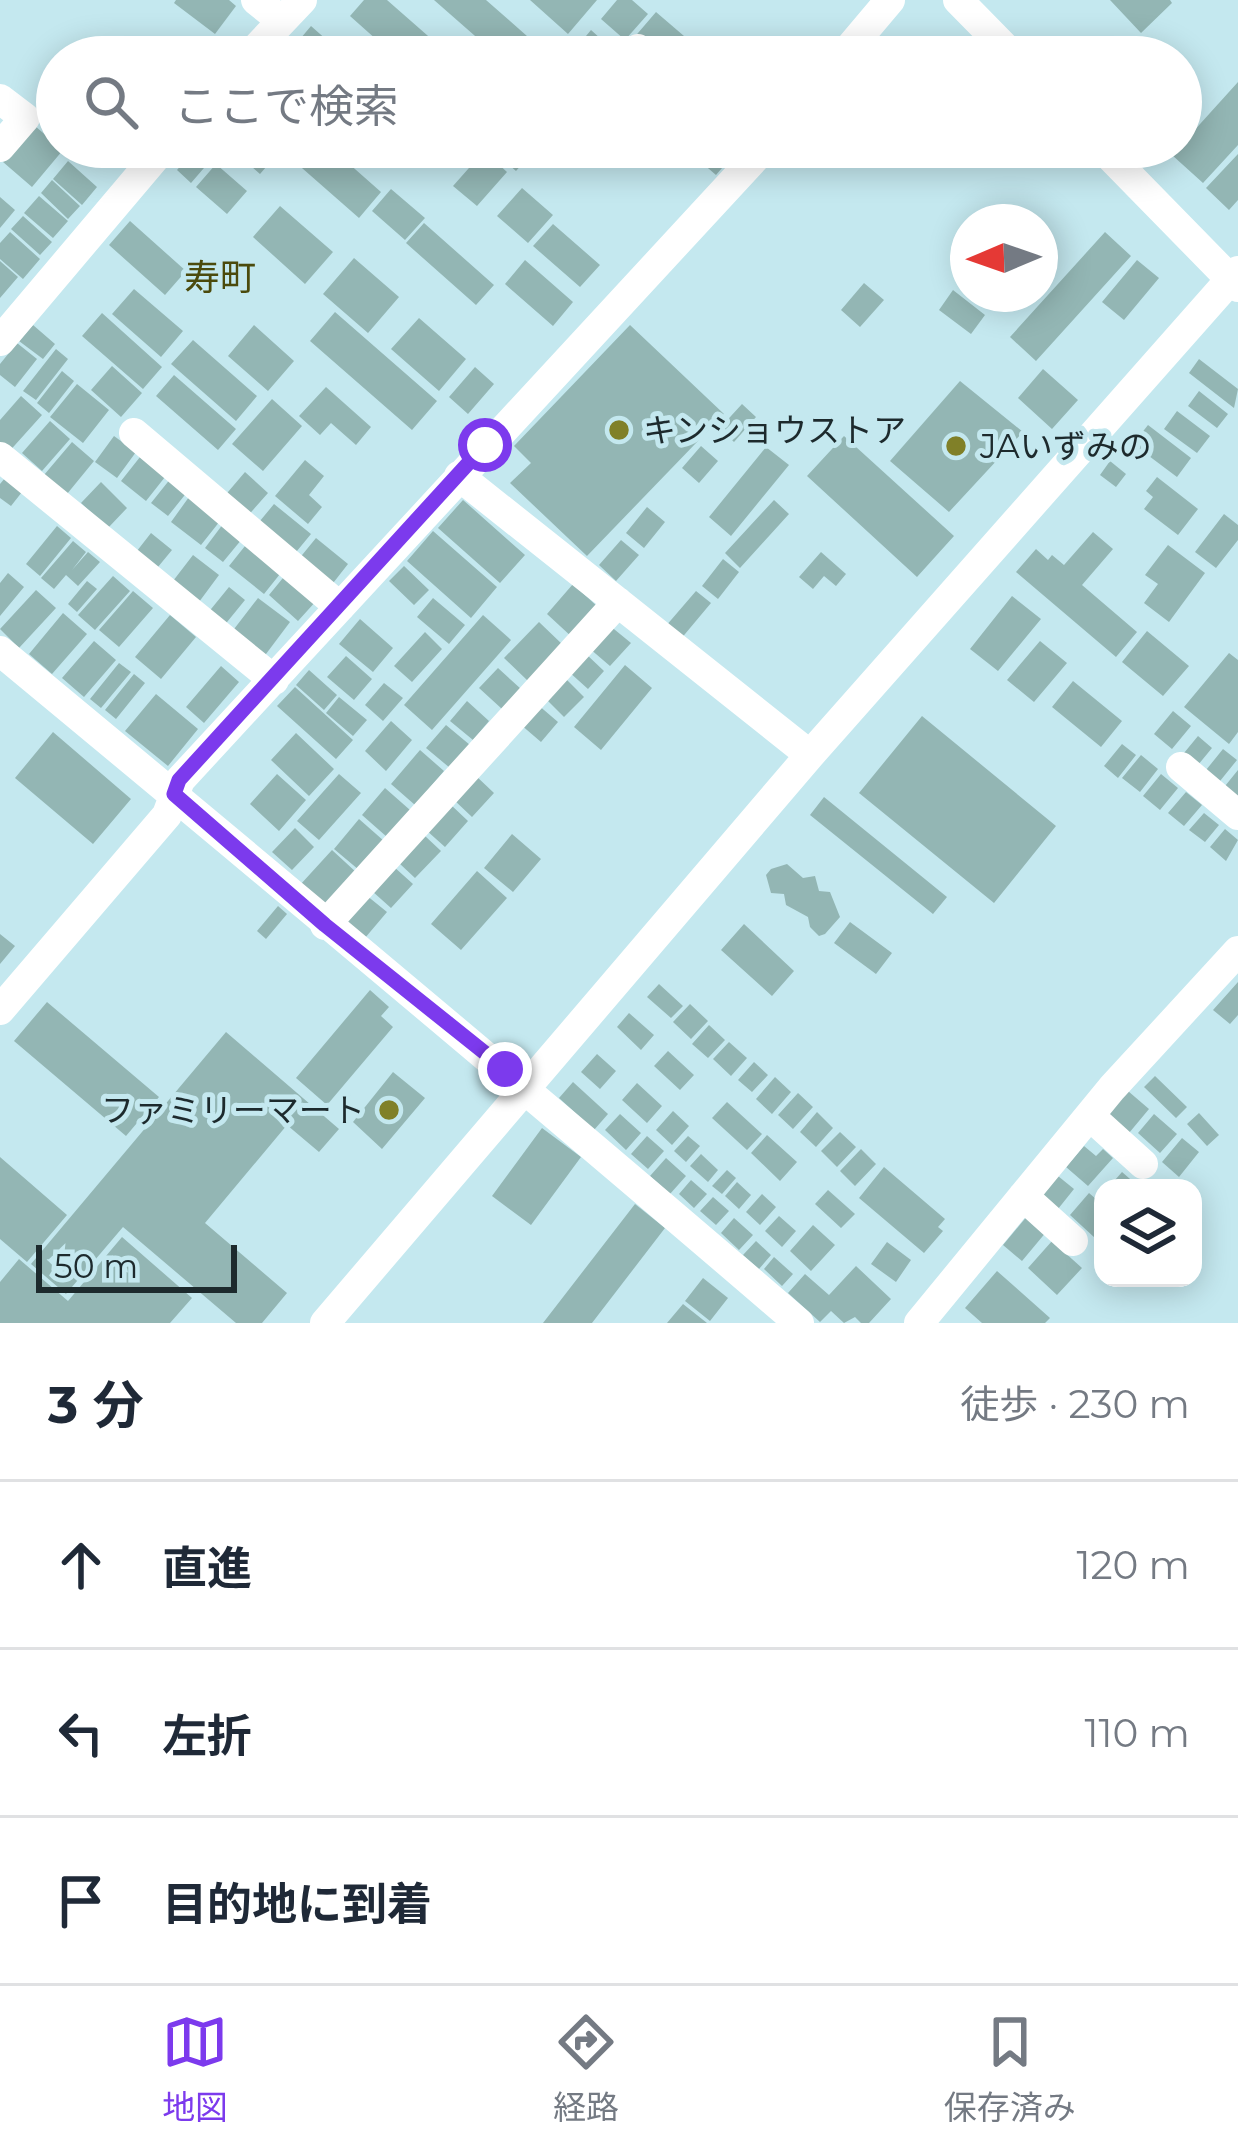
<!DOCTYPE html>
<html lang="ja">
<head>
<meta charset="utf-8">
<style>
	body { margin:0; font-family:Montserrat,"Noto Sans JP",sans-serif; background:#f2f2f3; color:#1f2937 }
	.controls { position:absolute; right:36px; bottom:36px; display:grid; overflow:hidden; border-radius:24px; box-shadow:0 6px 30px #0003 }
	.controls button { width:108px; height:108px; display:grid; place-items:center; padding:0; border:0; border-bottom:3px solid #e0e1e3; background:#fff; color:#1f2937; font:60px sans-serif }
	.compass { position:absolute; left:950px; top:204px; width:108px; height:108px; border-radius:50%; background:#fff; box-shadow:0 6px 30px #0003; rotate:268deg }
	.scale { position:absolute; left:36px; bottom:30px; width:201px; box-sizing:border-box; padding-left:12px; border:6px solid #1d2a2d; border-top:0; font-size:33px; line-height:42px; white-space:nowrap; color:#1d2a2d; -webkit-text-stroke:9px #c4e8ef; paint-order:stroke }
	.stop { position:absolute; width:36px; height:36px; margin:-27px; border:9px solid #7c3aed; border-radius:50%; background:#fff }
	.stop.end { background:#7c3aed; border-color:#fff; box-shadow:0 3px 12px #0008 }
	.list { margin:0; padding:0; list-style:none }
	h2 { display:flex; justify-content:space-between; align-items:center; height:156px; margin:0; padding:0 48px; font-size:51px }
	h2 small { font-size:39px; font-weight:400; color:#747a83 }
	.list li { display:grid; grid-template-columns:78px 1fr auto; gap:36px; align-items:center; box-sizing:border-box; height:168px; padding:0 48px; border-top:3px solid #e0e1e3 }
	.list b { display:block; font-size:45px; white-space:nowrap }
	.list em { font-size:39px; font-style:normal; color:#747a83 }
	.icon { flex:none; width:66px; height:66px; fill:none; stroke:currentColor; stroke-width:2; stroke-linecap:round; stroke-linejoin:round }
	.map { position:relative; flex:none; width:1238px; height:1323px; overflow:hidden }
	.search { position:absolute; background:#fff; box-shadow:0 6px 30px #0003; left:36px; right:36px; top:36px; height:132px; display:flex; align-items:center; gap:30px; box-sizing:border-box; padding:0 42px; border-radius:66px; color:#747a83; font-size:45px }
	.sheet { height:660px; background:#fff }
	nav { display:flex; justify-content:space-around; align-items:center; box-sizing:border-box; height:168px; border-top:3px solid #e0e1e3; background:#fff; font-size:33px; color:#747a83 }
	nav a { display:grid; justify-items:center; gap:6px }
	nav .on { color:#7c3aed }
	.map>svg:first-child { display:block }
	.building { fill:#93b6b4 }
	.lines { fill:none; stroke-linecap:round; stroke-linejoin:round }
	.minor { stroke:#fff; stroke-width:30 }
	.route { stroke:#7c3aed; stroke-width:15 }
	.poi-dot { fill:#808028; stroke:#c4e8ef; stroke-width:4.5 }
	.labels { text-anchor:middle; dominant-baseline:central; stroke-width:10; stroke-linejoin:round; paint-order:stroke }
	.poi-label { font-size:33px; fill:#1d2a2d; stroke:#c4e8ef; text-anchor:start }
	.neighbourhood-label { font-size:36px; fill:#4b4a0c; stroke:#c4e8ef }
</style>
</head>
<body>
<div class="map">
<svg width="1238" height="1323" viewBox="0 0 1238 1323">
	<rect width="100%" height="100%" fill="#c4e8ef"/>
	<path class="building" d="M176,0h53l7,6 -21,28 -41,-31z
		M364,0h23l65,57h-56l-46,-41z
		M434,0h52l50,44 -12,13h-25z
		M530,0h67l-29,34z
		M617,0h15l16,14 -23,26 -24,-21z
		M1110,0h60l2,3 -31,30z
		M656,12l28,24 -18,21h-15l-19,-17z
		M311,26l35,31h-61z
		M591,30l30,27h-46l-4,-3z
		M545,42l17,15h-30z
		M1238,82v63l-35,38 -31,-28z
		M35,126l28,24 -31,37 -29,-25z
		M229,147h30l14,12 -13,15z
		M278,147h52l51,45 -22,26z
		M381,147h30l-13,15z
		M489,147h48l-21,24z
		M702,147h24l8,7 -18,21 -22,-19z
		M196,148l14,13 -19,22 -14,-13z
		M484,151l23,21 -30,34 -24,-20z
		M1238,154v46l-9,10 -23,-22z
		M68,161l29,26 -15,18 -29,-26z
		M216,164l31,27 -20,23 -31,-27z
		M52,180l28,26 -12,13 -27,-26z
		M522,188l31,27 -25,28 -31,-27z
		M391,189l34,29 -20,22 -33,-29z
		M39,196l29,25 -15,17 -29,-25z
		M0,197l15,13 -15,18z
		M280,206l53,46 -28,32 -52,-47z
		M23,216l29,26 -12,13 -29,-26z
		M130,221l56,50 -21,24 -56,-50z
		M424,223l70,62 -18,20 -70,-62z
		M553,224l47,41 -20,22 -47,-41z
		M10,232l30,27 -17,20 -23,-20v-16z
		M1105,232l26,24 -95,105 -26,-24z
		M354,258l45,39 -31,36 -45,-39z
		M525,260l48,42 -20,24 -48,-42z
		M1137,260l22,18 -35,42 -22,-18z
		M0,261l18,16 -18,21z
		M864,283l20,17 -24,27 -19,-17z
		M134,289l49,42 -22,26 -49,-43z
		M953,290l32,25 -14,19 -32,-24z
		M335,312l102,89 -25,29 -102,-89z
		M102,313l60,54 -19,22 -61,-53z
		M419,318l47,41 -27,32 -48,-42z
		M33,325l22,19 -12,15 -24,-18z
		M254,325l40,36 -26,30 -40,-35z
		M630,325l94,89 -137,142 -77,-73 21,-20 -17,-17z
		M193,340l64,56 -21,25 -65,-57z
		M17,343l20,16 -22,28 -15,-12v-11z
		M56,349l12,10 -32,41 -13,-9z
		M1199,359l39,30 -4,19 -45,-35z
		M112,366l30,27 -21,24 -30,-27z
		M475,367l19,17 -26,30 -19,-17z
		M1043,369l35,31 -26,29 -34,-31z
		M62,371l12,10 -25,32 -12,-10z
		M174,375l62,54 -18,21 -62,-54z
		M960,381l63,51 -74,80 -59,-51z
		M77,384l32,26 -26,33 -33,-26z
		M326,387l45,40 -15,18 -25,-22 -11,12 -21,-19z
		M1199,391l29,23 -11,14 -29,-22z
		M21,396l21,19 -36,40 -6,-5v-30z
		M272,399l30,27 -39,45 -31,-27z
		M742,404l14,13 -22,25 -14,-14z
		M1177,411l33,25 -13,17 -33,-24z
		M50,421l20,18 -28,32 -20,-18z
		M1148,425l43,33 -14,19 -44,-33z
		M114,436l22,16 -19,26 -22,-16z
		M844,436l110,100 -37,41 -110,-101z
		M72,442l22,19 -27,33 -23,-19z
		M701,446l17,15 -19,22 -17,-15z
		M766,447l23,18 -58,71 -22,-19z
		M140,457l25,20 -19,24 -25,-20z
		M305,460l19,16 -15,19 13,12 -14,17 -33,-28z
		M1110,461l16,13 -10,13 -16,-12z
		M245,472l23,21 -23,26 -23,-20z
		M1157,477l41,32 -20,26 -34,-26 9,-12 -7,-6z
		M5,478l17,14 -11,14 -11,-8v-14z
		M171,478l17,13 -20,25 -17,-13z
		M101,482l26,26 -19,20 -27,-25z
		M189,497l31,24 -19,24 -30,-23z
		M463,500l62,55 -25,28 -62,-55z
		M774,500l15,14 -49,54 -15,-15z
		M274,504l37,30 -19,23 -37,-30z
		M647,507l18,15 -21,26 -18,-15z
		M1224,514l14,11v15l-22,28 -21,-16z
		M223,524l19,15 -19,23 -18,-14z
		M57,526l14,12 -31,38 -14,-12z
		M433,531l64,56 -26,31 -64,-57z
		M1093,532l20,17 -31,36 55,47 -21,25 -100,-85 20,-23 12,11 4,-5 12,10z
		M151,533l21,17 -19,23 -20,-17z
		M316,538l32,26 -18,23 -32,-27z
		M621,540l18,15 -23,26 -17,-16z
		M73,541l13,11 -14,18 16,-18 12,10 -22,24 -12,-11 -12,14 -13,-11z
		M249,541l35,28 -20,25 -35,-28z
		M1168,545l37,28 -36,49 -25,-19 14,-19 -13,-9z
		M821,552l25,22 -10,12 -12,-10 -11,13 -14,-12z
		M193,555l26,20 -20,27 -26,-21z
		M723,559l16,13 -21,27 -16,-13z
		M404,566l25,24 -15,15 -25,-24z
		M8,573l16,14 -24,29v-33z
		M287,573l30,27 -19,21 -29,-26z
		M113,576l17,15 -35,39 -17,-15z
		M87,581l10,8 -20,23 -9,-8z
		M573,584l26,24 -26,30 -26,-24z
		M229,587l16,13 -22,27 -16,-13z
		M36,590l20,18 -37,40 -19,-19z
		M133,591l20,17 -34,39 -20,-17z
		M696,591l15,12 -31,37 -15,-13z
		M1012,596l29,23 -43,52 -28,-22z
		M258,598l32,24 -27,36 -32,-25z
		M433,598l32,27 -16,19 -32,-27z
		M63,613l24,21 -35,40 -23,-20z
		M170,615l26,22 -35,42 -26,-22z
		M483,615l28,25 -79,90 -28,-25z
		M360,619l33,29 -20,24 -34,-28z
		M539,622l24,23 -35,36 -24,-23z
		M609,625l22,18 -21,23 -21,-18z
		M1147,631l42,35 -26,30 -41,-34z
		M425,632l17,17 -30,33 -18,-16z
		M94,641l22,19 -32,37 -22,-19z
		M1040,641l27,22 -33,39 -27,-22z
		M585,653l19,18 -16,18 -20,-18z
		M1229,653l9,7v72l-9,12 -45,-37z
		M346,656l26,23 -18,21 -27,-23z
		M119,663l12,9 -30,36 -11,-9z
		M625,665l27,23 -51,62 -27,-23z
		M221,666l18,16 -35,41 -18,-16z
		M498,668l23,21 -19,20 -23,-21z
		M309,670l28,25 -13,15 -28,-25z
		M134,674l11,9 -29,36 -11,-9z
		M564,677l20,20 -20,20 -20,-20z
		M1073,681l49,40 -21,26 -49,-40z
		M384,683l19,15 -20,23 -18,-16z
		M295,687l58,53 -17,19 -59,-53z
		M156,694l42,35 -30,37 -43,-35z
		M339,697l28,23 -14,16 -27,-23z
		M467,701l22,20 -16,19 -23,-19z
		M537,704l21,18 -17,20 -21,-18z
		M1173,711l18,15 -19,23 -18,-15z
		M922,716l134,110 -62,77 -135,-110z
		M391,721l21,19 -26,31 -21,-20z
		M446,725l24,20 -20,23 -24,-20z
		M53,732l78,67 -38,45 -78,-66z
		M296,733l38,36 -25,27 -38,-36z
		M1198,736l14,12 -14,17 -14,-12z
		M1122,744l14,11 -18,23 -14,-12z
		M1223,749l14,11 -21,26 -14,-11z
		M420,750l24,21 -29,34 -24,-21z
		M1141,755l17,14 -18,23 -18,-14z
		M1238,770v35l-17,-14z
		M277,774l29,26 -27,31 -29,-27z
		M339,774l22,19 -42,47 -22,-19z
		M1161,774l17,14 -18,22 -17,-14z
		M475,775l19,18 -22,24 -19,-18z
		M385,788l25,22 -23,27 -25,-22z
		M1186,792l16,13 -18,21 -16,-13z
		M824,797l123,100 -14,17 -123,-99z
		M450,804l18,17 -23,26 -19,-17z
		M1204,813l15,12 -14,17 -16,-12z
		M359,819l25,22 -25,29 -25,-21z
		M295,828l19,19 -22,23 -20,-18z
		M1225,829l13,11 -12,21 -16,-14z
		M512,834l29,25 -28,33 -29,-24z
		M424,835l17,16 -26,27 -16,-15z
		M332,850l25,23 -32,35 -25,-23z
		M787,864l16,14 12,-2 4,15 11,1 10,25 -15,17 -6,2 -9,-9 -2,-10 -22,-12 -2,-11 -13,-1 -5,-18 5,-6z
		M393,866l20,18 -22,24 -19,-17z
		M477,871l30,27 -46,52 -30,-26z
		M366,895l21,17 -22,26 -20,-17z
		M278,906l9,8 -21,25 -9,-8z
		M850,922l42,31 -16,21 -42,-31z
		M744,924l50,47 -22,25 -51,-46z
		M0,934l15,12 -15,18z
		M1238,982v33l-8,9 -17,-14z
		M659,984l24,22 -12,12 -24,-21z
		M370,990l19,17 -8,9 12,11 -66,78 -31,-27z
		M47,1002l112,95 -33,39 -112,-95z
		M690,1004l18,17 -17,18 -18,-17z
		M629,1013l25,22 -13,15 -24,-23z
		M709,1025l16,15 -17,18 -16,-14z
		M226,1032l113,97 -20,23 -32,-27 -82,98 82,70 -25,30h-26l-113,-96 -57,67 -35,-30z
		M729,1042l18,16 -16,18 -18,-17z
		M668,1051l26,24 -14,15 -26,-24z
		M597,1054l19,17 -16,18 -19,-17z
		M754,1062l14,13 -16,17 -14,-12z
		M393,1072l32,26 -43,51 -29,-27z
		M1155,1076l32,31 -11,11 -32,-31z
		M775,1077l16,15 -19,22 -16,-15z
		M573,1082l35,32 -14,16 -35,-32z
		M637,1083l25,23 -15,17 -25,-23z
		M1128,1091l21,18 -25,30 -21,-18z
		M798,1093l15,14 -20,22 -15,-14z
		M727,1102l35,32 -15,16 -35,-32z
		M673,1111l16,15 -17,19 -16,-15z
		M817,1112l16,16 -17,19 -16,-15z
		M1199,1113l20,22 -12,11 -20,-22z
		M620,1114l21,19 -15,17 -21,-20z
		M1154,1114l23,20 -17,19 -22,-20z
		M542,1128l39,29 -50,68 -39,-29z
		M840,1132l16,15 -19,20 -16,-16z
		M767,1135l30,27 -17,19 -29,-28z
		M647,1136l17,15 -16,18 -17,-15z
		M688,1136l12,10 -14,16 -12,-11z
		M1182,1138l17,14 -20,25 -17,-15z
		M1084,1146l12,10 7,-7 10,9 -25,28 -22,-19z
		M861,1149l15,15 -21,22 -15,-15z
		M701,1154l17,16 -10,12 -18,-16z
		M0,1157l67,58 -40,47 -27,-23z
		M666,1158l20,18 -16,18 -20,-18z
		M884,1167l61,52 -7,8 5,4 -19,22 -65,-55z
		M727,1170l9,8 -14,16 -10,-8z
		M1122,1172l15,13 -3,3h-26z
		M1058,1176l16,13 -20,25 -16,-13z
		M691,1180l16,14 -13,14 -15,-14z
		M737,1182l14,13 -12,14 -14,-13z
		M828,1190l27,24 -14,14 -26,-24z
		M1089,1193l14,12v23l-8,10 -25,-23z
		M762,1194l14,13 -16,18 -14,-13z
		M713,1197l16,14 -13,14 -16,-14z
		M635,1204l30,24 -73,95h-49z
		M1028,1215l19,16 -25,30 -19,-16z
		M779,1216l17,15 -14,16 -17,-16z
		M734,1218l19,17 -14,15 -18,-17z
		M813,1225l22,20 -24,26 -21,-20z
		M122,1237l70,61 -22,25h-170v-41l19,-23 49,42z
		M756,1241l15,14 -12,14 -16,-14z
		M1052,1241l30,27 -25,27 -29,-27z
		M887,1242l24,18 -15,22 -25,-18z
		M774,1257l19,17 -11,12 -18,-17z
		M856,1266l35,33 -22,24h-8l-6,-6 -11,6 -13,-12 -11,11 -32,-29 17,-19 24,21z
		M997,1271l53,47 -5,5h-63l-17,-15z
		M703,1278l25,20 -18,23 -25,-20z
		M683,1304l24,19h-40z"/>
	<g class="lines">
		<path class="minor" d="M256,0l26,21
			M958,0l56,57
			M638,49l9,8
			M248,57l54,-57
			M842,57l48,-57
			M0,99l25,19 -25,29
			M1101,147l137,140
			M0,341l164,-194
			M134,433l206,174
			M0,457l274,223
			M459,476l351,279
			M0,651c268,222 535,445 799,672
			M1181,767l57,48
			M325,925l293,-323
			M0,1010l167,-195 13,-35 585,-633
			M1090,1116l53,48
			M1023,1196l50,45
			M325,1323l485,-568 428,-484
			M919,1323l193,-235 126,-137"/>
	</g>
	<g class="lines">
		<path class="route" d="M485,445l-306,335 -5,14 151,131 180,144"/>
	</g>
	<g class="poi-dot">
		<circle cx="619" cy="430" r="12"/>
		<circle cx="956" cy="446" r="12"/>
		<circle cx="389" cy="1110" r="12"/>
	</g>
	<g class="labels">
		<g class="poi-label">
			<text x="643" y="430">キンショウストア</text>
			<text x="980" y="446">JAいずみの</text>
			<text x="365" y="1110" text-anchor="end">ファミリーマート</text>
		</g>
		<g class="neighbourhood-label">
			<text x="220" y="277">寿町</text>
		</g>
	</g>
</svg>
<div class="controls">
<button><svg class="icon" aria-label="layers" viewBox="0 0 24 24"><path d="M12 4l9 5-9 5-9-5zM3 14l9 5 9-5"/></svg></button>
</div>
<svg class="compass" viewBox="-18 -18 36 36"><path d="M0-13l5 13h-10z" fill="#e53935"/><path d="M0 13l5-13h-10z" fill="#747a83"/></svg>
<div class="scale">50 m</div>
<div class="stop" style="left:485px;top:445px"></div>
<div class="stop end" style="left:505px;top:1069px"></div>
<div class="search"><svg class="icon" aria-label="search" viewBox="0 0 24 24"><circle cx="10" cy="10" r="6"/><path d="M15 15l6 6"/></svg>ここで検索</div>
</div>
<section class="sheet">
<h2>3 分<small>徒歩 · 230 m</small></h2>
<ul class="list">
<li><svg class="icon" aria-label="ahead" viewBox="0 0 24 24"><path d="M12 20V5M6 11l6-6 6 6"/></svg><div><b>直進</b></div><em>120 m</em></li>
<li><svg class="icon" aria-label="left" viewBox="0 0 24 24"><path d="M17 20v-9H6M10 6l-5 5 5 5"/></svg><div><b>左折</b></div><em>110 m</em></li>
<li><svg class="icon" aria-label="arrive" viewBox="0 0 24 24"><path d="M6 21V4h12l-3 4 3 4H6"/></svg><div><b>目的地に到着</b></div></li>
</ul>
</section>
<nav>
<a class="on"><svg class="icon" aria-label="map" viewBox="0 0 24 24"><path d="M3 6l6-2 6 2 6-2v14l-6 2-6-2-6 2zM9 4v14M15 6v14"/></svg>地図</a>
<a><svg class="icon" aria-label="directions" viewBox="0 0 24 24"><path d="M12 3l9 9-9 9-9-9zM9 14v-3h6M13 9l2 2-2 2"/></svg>経路</a>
<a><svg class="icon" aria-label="saved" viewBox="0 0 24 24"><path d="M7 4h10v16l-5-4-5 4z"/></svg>保存済み</a>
</nav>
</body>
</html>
